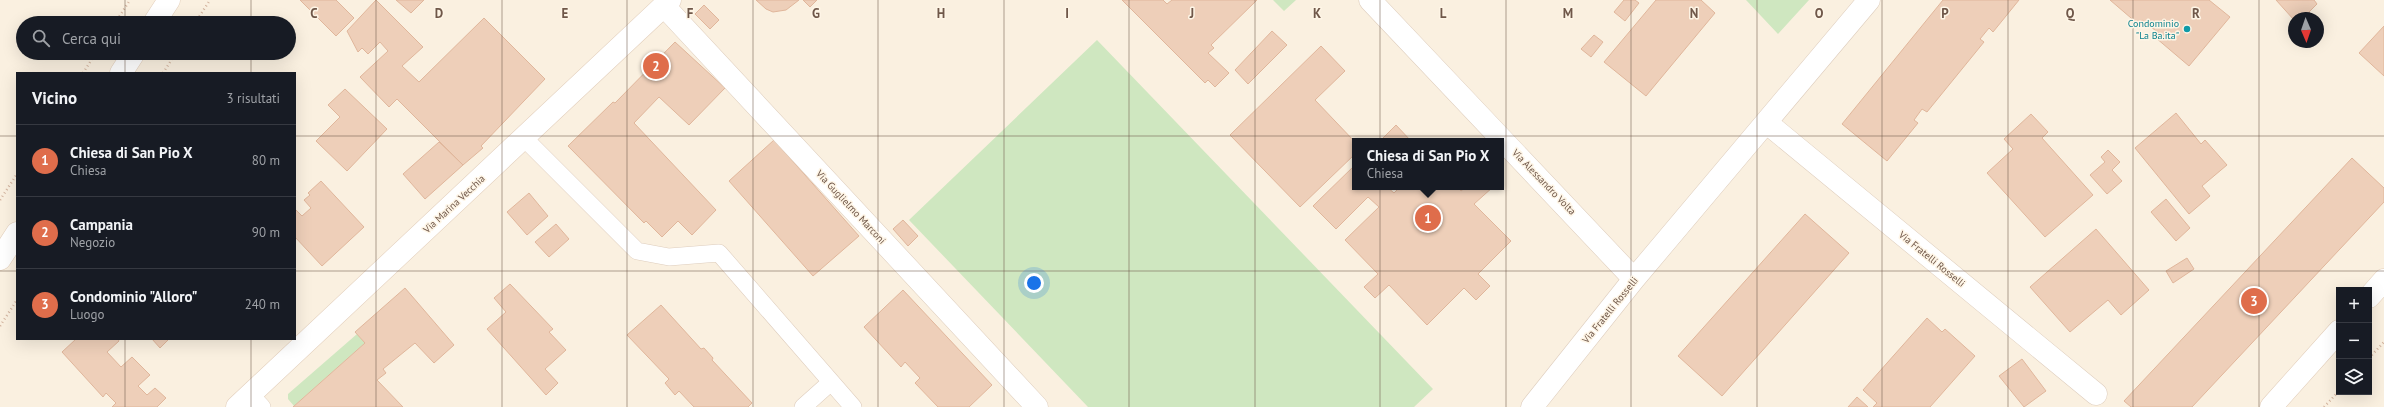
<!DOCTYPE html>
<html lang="it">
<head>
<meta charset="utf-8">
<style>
	body { margin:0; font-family:"PT Sans",sans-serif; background:#242831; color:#f1f3f6 }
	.controls { position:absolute; right:12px; bottom:12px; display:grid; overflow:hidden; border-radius:0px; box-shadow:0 4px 16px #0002 }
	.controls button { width:36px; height:36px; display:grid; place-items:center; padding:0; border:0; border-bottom:1px solid #363941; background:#171b24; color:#f1f3f6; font:20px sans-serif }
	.compass { position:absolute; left:2288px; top:12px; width:36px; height:36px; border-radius:50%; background:#171b24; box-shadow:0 4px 16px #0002; rotate:178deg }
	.you { position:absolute; left:1034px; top:283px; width:14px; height:14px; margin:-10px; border:3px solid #fff; border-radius:50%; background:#1a73e8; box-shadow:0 0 0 6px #1a73e833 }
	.badge { display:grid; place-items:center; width:26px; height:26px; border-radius:50%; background:#df6d4b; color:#fff; font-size:13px; font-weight:700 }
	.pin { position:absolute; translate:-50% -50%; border:2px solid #fff; box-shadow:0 1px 4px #0006 }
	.popup { position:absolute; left:1352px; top:138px; width:152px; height:52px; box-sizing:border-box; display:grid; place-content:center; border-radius:0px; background:#171b24; filter:drop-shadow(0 1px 3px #0005); font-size:13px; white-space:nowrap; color:#9ea1a6 }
	.popup b { font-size:15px; color:#f1f3f6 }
	.popup::after { content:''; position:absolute; left:50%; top:100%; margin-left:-8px; border:8px solid transparent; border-top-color:#171b24 }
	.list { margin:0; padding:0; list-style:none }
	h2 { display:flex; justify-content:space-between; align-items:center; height:52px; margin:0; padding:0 16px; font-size:17px }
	h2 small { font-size:13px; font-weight:400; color:#9ea1a6 }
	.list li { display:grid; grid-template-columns:26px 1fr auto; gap:12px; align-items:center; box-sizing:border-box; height:72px; padding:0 16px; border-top:1px solid #363941 }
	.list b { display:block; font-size:15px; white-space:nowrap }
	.list p { margin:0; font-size:13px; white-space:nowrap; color:#9ea1a6 }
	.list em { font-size:13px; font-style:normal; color:#9ea1a6 }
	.icon { flex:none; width:22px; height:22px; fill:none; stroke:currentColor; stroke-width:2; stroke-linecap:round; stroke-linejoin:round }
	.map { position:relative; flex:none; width:2384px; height:407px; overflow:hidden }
	.search { position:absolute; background:#171b24; box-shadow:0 4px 16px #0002; left:16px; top:16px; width:280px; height:44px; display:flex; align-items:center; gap:10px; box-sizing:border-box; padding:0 14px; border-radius:22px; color:#9ea1a6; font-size:15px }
	.panel { position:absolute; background:#171b24; box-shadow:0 4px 16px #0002; left:16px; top:72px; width:280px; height:268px; border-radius:0px }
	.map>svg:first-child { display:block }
	.green { fill:#cfe7c0 }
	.building { fill:#eecfb9; stroke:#e0b69b }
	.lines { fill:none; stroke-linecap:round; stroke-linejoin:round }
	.lane-casing { stroke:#decdbd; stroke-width:18 }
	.street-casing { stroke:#decdbd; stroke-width:23 }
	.secondary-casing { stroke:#e2cebb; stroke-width:23 }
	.path { stroke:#d2b29d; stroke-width:2.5; stroke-dasharray:1 3; stroke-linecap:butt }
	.lane { stroke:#fff; stroke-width:17 }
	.street { stroke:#fff; stroke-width:22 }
	.secondary { stroke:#fff; stroke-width:22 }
	.grid { fill:none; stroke:#6f5749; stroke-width:1; stroke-opacity:0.55 }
	.culture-dot { fill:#0f9aa8; stroke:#fef5e6; stroke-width:1.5 }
	.labels { text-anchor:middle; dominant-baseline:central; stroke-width:3; stroke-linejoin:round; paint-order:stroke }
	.culture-label { font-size:10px; fill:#0d838f; stroke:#fef5e6; text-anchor:end }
	.street-label { font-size:10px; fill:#6f5749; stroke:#fef5e6 }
	.grid-label { font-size:13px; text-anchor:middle; font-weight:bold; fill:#6f5749; stroke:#fef5e6; stroke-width:3; stroke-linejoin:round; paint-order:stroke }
</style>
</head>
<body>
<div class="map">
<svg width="2384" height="407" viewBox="0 0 2384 407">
	<rect width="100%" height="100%" fill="#faf0e0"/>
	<path class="green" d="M1273,0h23l-12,11z
		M1746,0h63l-31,34z
		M1097,40l336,349 -19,18h-326l-179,-187z
		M357,334l8,9 -71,63 -6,-7v-5z"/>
	<path class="building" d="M300,0h36l18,18 -18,18z
		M376,0l47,47 -21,19 17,16 65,-64 61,61 -64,67 2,2 -20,17 -66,-66 -8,8 -29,-30 28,-26 -8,-9 -12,12 -6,-6 -4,4 -11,-21z
		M396,0h28l-13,13z
		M756,0h43l-13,10 -13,2 -7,-3z
		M803,0h14l-7,7z
		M1122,0h41l4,4 5,-4h85l-46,45 3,3 -6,5 21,20 -14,14 -7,-7 -3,3z
		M1624,0h11l4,3 -14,18 -11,-9z
		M1656,0h45l14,13 -69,83 -42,-34z
		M1943,0h76l-26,32 -4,-4 -9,11 4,3 -57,70 -5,-3 -8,11 4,3 -31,38 -45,-37z
		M2110,0h99l21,17 -41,49 -33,-28 4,-4 -18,-14 -4,4z
		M2276,0h38l3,4 -8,8 4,4 -2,2h-17v2z
		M704,5l15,15 -9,9 -15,-15z
		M2384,26v50l-25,-23z
		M1272,31l15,14 -39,39 -13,-14z
		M1594,35l9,7 -12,15 -10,-8z
		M675,42l50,46 -36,37 -30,-28 -25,26 82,87 -24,25 -14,-14 -16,16 -16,-16 -2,2 -76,-77 45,-44 2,1z
		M1321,46l24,25 -30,29 40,42v12l-55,53 -70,-72z
		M345,89l42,40 -40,42 -31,-30 24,-24 -12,-12z
		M2176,113l25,31 4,-4 22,25 -25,21 8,10 -21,18 -54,-66z
		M2031,114l17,18 -6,6 51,57 -48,42 -58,-64 26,-24 -9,-10z
		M1396,125l15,16h-31z
		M774,140l85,96 -46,40 -84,-95z
		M439,142l24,23 -38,34 -22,-25z
		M2108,150l12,12 -8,8 10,11 -15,13 -17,-19 15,-13 -4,-5z
		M2352,158l32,30v14l-192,205h-61l-7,-6z
		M1355,165v22h32l7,6 6,-6h58l3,4 5,-4h27l-19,17 37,37 -33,33 12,12 -14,14 -12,-12 -37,37 -38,-40 -14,13 -11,-11 14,-13 -33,-34 34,-33 -11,-10 -32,32 -23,-23z
		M321,181l43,46 -42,39 -27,-29v-28l7,7 9,-8 -7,-8 6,-5 -2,-2z
		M529,193l19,23 -21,19 -20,-23z
		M2166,199l24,29 -14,13 -25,-29z
		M1805,214l44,39 -127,143 -44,-40z
		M903,220l15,16 -10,10 -15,-17z
		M556,224l13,15 -20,18 -14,-15z
		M2096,229l53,61 -28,25 -13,-15 -38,32 -40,-45z
		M2187,258l7,11 -21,14 -7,-12z
		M510,284l43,45 -4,3 17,18 -21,19 13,14 -12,12 -59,-66 19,-17 -12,-14z
		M405,288l49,57 -20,18 -19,-20 -32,26 3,4 -9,7 26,27h-110l72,-64 -10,-11z
		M903,290l89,95 -23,22h-31l-23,-24 5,-5 -15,-16 -4,5 -37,-40z
		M661,305l40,44 3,-1 9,10 -1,2 40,43 -4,4h-54l-15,-16 -4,4 -10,-12 4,-4 -42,-44z
		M1927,318l15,14 3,-3 30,27 -45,51h-57l4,-4 -14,-13z
		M76,339h42l1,2 -12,11 14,15 11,-10 18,18 -12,11 9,9 8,-7 11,10 -9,9h-45l4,-4 -10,-10 -3,4 -41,-45z
		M152,339h17l-9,9z
		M2022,359l24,32 -22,16 -25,-31z
		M1857,397l11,10h-20z"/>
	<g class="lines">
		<g class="lane-casing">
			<path id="lane" d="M524,138l113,113 32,6 50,-4 134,154
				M250,394l12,13
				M803,407l28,-25"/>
		</g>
		<g class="street-casing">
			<path id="street" d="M1370,0l264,279
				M664,6l373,401
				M1767,123l329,271
				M1532,407l102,-128 235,-279"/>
		</g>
		<g class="secondary-casing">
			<path id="secondary" d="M154,23l15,-23
				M121,73l13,-20
				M0,259l17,-26
				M2369,297l15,-17
				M237,407l433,-407
				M2271,407l68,-76"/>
		</g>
		<path class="path" d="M115,23l15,-23
			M195,23l15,-23
			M83,73l13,-20
			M163,73l13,-20
			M0,200l17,-26
			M0,326l17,-26
			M2369,358l15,-16
			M2324,407l15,-16"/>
		<use href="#lane" class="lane"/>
		<use href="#street" class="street"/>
		<use href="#secondary" class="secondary"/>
	</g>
	<path class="grid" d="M125,0v23M251,0v23M376,0v407M502,0v407M627,0v407M753,0v407M878,0v407M1004,0v407M1129,0v407M1255,0v407M1380,0v407M1506,0v407M1631,0v407M1757,0v407M1882,0v407M2008,0v407M2133,0v407M2259,0v407M125,53v20M251,53v20M0,136h17M295,136h2089M0,271h17M295,271h2089M125,339v68M251,339v68"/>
	<circle class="culture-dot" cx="2187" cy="29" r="4"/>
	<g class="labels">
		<g class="culture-label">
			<text x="2179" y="23">Condominio<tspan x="2179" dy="12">"La Ba.ita"</tspan></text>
		</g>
		<g class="street-label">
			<text transform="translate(1544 182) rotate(46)">Via Alessandro Volta</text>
			<text transform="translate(454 204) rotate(-43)">Via Marina Vecchia</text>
			<text transform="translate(851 207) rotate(47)">Via Guglielmo Marconi</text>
			<text transform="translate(1932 259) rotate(39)">Via Fratelli Rosselli</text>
			<text transform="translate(1610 310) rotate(-51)">Via Fratelli Rosselli</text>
		</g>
	</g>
	<g class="grid-label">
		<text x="314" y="18">C</text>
		<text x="439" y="18">D</text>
		<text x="565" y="18">E</text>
		<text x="690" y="18">F</text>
		<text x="816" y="18">G</text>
		<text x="941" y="18">H</text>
		<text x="1067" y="18">I</text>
		<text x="1192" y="18">J</text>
		<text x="1317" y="18">K</text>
		<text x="1443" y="18">L</text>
		<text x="1568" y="18">M</text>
		<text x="1694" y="18">N</text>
		<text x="1819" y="18">O</text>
		<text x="1945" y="18">P</text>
		<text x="2070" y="18">Q</text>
		<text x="2196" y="18">R</text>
	</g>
</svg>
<div class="controls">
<button>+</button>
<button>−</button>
<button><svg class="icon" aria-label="layers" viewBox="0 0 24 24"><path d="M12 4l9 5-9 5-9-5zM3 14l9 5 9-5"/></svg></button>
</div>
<svg class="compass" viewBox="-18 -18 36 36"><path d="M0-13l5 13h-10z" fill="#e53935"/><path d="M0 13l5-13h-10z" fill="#9ea1a6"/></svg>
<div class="you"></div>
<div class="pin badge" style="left:1428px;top:218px">1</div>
<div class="popup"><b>Chiesa di San Pio X</b>Chiesa</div>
<div class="pin badge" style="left:656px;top:66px">2</div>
<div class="pin badge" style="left:2254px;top:301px">3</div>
<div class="search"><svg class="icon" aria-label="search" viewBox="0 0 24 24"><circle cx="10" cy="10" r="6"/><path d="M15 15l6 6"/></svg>Cerca qui</div>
<section class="panel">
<h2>Vicino<small>3 risultati</small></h2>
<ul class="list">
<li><span class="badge">1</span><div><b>Chiesa di San Pio X</b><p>Chiesa</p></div><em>80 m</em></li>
<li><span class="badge">2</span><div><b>Campania</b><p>Negozio</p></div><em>90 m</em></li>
<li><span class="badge">3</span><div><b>Condominio &quot;Alloro&quot;</b><p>Luogo</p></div><em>240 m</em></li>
</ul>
</section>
</div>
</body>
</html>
